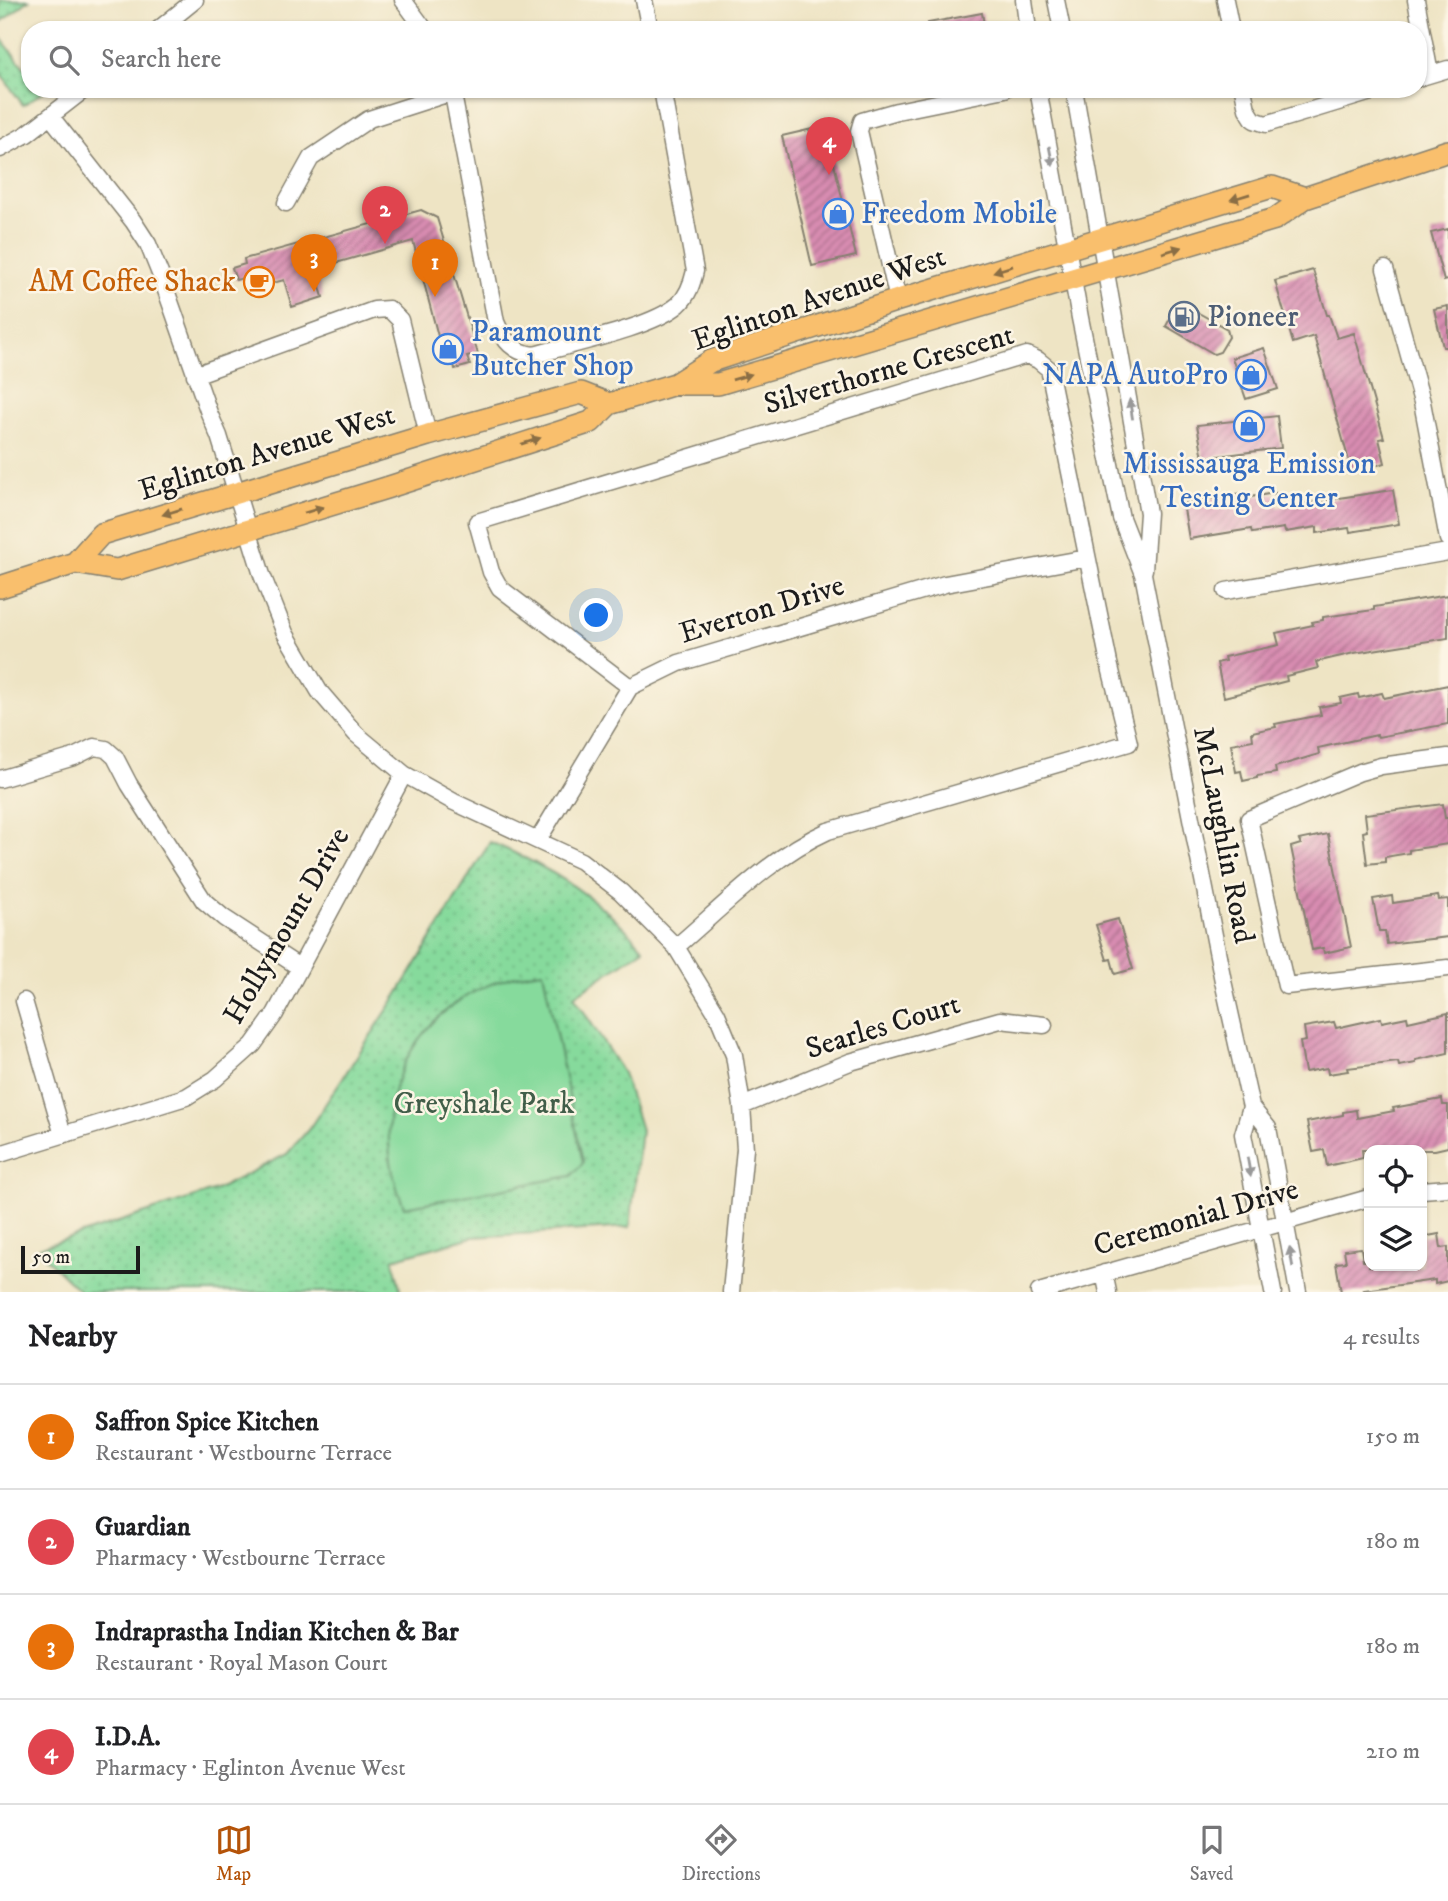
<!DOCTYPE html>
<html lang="en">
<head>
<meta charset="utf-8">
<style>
	body { margin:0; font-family:"IM FELL DW Pica",serif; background:#f6f6f6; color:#202124 }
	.controls { position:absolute; right:21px; bottom:21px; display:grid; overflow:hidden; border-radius:14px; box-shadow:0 2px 5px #0004 }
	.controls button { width:63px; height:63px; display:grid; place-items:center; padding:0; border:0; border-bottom:2px solid #e0e0e0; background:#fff; color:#202124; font:35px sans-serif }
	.scale { position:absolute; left:21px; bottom:18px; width:119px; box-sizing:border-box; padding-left:7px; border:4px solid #1c1c1c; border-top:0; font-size:19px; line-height:24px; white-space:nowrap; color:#1c1c1c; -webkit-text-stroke:5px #fcf5e5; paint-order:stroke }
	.you { position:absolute; left:597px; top:616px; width:24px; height:24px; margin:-18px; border:5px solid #fff; border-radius:50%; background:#1a73e8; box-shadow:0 0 0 10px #1a73e833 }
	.badge { display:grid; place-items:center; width:46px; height:46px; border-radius:50%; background:#b45309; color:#fff; font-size:23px; font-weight:700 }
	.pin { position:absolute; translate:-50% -58px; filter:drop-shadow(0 2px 4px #0008) }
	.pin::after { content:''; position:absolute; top:37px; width:24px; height:21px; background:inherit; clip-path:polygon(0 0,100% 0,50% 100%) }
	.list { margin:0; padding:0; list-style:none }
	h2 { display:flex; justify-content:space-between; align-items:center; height:91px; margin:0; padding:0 28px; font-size:30px }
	h2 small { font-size:23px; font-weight:400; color:#757577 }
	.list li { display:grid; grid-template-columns:46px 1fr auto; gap:21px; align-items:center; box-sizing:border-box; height:105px; padding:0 28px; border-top:2px solid #e0e0e0 }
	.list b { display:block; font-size:26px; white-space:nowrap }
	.list p { margin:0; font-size:23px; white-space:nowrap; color:#757577 }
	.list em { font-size:23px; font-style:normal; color:#757577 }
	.icon { flex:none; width:38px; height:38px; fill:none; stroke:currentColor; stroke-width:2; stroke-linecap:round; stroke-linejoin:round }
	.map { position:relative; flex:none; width:1448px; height:1292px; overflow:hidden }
	.search { position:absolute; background:#fff; box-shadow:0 2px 5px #0004; left:21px; right:21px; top:21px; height:77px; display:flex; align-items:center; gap:18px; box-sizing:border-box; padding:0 24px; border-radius:28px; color:#757577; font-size:26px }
	.sheet { height:511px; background:#fff }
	nav { display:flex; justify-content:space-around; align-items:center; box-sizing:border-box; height:98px; border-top:2px solid #e0e0e0; background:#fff; font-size:19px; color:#757577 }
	nav a { display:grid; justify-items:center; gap:4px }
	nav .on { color:#b45309 }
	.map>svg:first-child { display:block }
	.green { fill:url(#green-dots); stroke:#517b5c; stroke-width:2 }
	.pitch { fill:#86da9c; stroke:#517b5c; stroke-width:2 }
	.building { fill:url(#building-hatch) }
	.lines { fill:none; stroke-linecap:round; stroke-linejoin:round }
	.minor-casing { stroke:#858070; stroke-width:19 }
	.major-casing { stroke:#858070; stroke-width:24 }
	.minor { stroke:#fff; stroke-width:16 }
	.major { stroke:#f9bf6d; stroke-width:21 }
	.oneway { fill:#999 }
	.oneway2 { fill:#8a6e44 }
	.labels { text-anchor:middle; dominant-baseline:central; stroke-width:5; stroke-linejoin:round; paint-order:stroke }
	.shop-label { font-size:30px; fill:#366cbe; stroke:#fcf5e5; text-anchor:start }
	.food-label { font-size:30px; fill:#c56008; stroke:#fcf5e5; text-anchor:end }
	.street-label { font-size:30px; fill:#1c1c1c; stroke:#fcf5e5 }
	.service-label { font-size:30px; fill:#4e5e75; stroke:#fcf5e5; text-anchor:start }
	.park-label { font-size:30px; fill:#415e49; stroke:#fcf5e5 }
</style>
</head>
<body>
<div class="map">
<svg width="1448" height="1292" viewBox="0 0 1448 1292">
	<defs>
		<pattern id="green-dots" width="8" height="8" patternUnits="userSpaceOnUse" patternTransform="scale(1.75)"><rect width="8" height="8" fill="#86da9c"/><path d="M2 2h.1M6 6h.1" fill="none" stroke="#73ba86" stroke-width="1.8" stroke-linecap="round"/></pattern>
		<pattern id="building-hatch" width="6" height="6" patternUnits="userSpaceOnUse" patternTransform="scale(1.75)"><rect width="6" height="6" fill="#d88cb1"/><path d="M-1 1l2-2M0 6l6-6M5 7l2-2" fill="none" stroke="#ae728f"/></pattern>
	</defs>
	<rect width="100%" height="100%" fill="#fcf5e5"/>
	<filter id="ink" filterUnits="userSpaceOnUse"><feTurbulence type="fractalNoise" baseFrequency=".0143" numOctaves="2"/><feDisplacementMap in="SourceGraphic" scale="14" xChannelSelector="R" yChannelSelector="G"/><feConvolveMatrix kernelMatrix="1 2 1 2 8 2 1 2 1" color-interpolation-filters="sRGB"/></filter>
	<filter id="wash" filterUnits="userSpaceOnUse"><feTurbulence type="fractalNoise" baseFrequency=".00686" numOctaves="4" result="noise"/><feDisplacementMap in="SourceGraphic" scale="28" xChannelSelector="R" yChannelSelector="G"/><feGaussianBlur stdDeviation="1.57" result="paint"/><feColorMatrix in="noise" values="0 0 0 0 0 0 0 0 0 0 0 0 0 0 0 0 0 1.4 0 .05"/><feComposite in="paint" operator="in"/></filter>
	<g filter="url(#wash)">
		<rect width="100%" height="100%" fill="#eee4c4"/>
		<path class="green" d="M0,0h29l-29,23z
			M0,37l30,38v14h11l2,3 -20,13 -23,-32z
			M490,842c60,25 112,57 154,107l-70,47 49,77 18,57 -11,97 -158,10 -79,22 8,33h-320l-45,-43 180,-59 71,-36 22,-25 89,-135z"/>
		<path class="pitch" d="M543,971l40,192 -12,13 -167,31c-47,-111 18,-223 139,-236z"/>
		<g id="blocks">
			<path class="building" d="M982,13l3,17h-57v-7z
				M825,126l31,130 -44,10 -30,-130z
				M421,210l16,8 41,136 -11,3 3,8 -15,4 -3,-12 -8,2 -31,-118 -98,28 8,28 -31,10 -8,-27 -30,8 -4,-12 -14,4 -4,-12 13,-4 -1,-5z
				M1448,229v51l-4,1 -13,-48z
				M1313,270l14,45h2l8,23 17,-5 30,105 -5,1 6,24 -33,9 -38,-136 -21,7 -18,-62z
				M1179,302l48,27 2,8 -9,15 -6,2 -48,-28z
				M1448,306v41h-5l-9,-38z
				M1264,348l14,41 -32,10 -14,-41z
				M1277,416l4,32 -78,10 -6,-33z
				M1393,490l6,34 -49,8 -1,-4 -32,5v-6l-32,5 -1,-4 -32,5 -1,-4 -62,10 -6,-36 60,-10 1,5 31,-5 3,14z
				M1448,595v43l-94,15 -38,9 2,6 -32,8 1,5 -63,16 -7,-34 8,-2 -1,-4 55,-12 -3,-12 37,-8 -1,-3 11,-2v-3l51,-7v-3z
				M1448,685v39l-70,13 -1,-2 -59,13 1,6 -44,13 1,6 -19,3v2l-14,3 -2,-10 -5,1 -5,-28 22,-4 -1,-8 24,-5 -1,-3 46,-9 -2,-8 22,-4 -1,-5 18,-4 1,4 23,-5 2,5z
				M1443,804l2,14h3v26l-39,6v3l-24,4v5l-18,2 -4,-32 4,-1 -2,-17z
				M1328,834l23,113 -27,6 -1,-5 -11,2 -21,-103 10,-3 -2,-4z
				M1392,896l1,7 45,-7 1,4 9,-1v38l-61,7 -2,-13h-6l-6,-32z
				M1118,919l15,50 -18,5 -4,-15 -4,1 -11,-35z
				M1448,1013v40l-32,7v3l-17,3 -1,-4 -51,6 1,3 -20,3 -1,-6 -22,4 -5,-30 6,-1 -2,-14 30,-5 2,6 45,-10 1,4 25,-5 1,5z
				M1442,1099l1,6h5v42l-13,3h-73l1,8 -36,8 -3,-16 -11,2 -6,-30 36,-7v-3l13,-2 1,8 37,-7 -1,-3z
				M1439,1234l2,14 7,-1v34l-13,3v-4l-71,10 1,2h-24l-5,-29 10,-1 -2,-12 17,-2 2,13h6v5h53v-29z"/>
		</g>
	</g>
	<g filter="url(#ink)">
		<use href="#blocks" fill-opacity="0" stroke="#858070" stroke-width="2"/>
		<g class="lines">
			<g class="minor-casing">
				<path id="minor" d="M403,0l22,30
					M644,0l6,30
					M1024,0l4,30
					M1056,0l6,30
					M1225,0l6,30
					M1416,0l14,74
					M158,30l37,-30
					M1418,78l30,-9
					M452,89l44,233c8,19 17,30 38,33 37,-11 117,-27 144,-50 10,-9 14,-21 17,-34l-33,-182
					M1038,89l42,229 41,200 22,56 80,407 28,126 17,21 30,164
					M1074,89l74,424 -4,57
					M1243,89l4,20 7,11 12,4 115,-35
					M51,117l82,104 15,23 13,32 48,137 10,23 43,139 23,58 34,58 37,43 48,40 50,28 127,59 40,31 55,55 41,67 17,41 8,51 3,43 -14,143
					M0,149l27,-15 58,-45
					M286,203l25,-45 58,-39 84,-27
					M1385,269l37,133 26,137
					M898,300l-39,-169 3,-10 35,-10 108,-22
					M195,375l179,-65 15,-1 11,11 28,115
					M1226,591l222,-39
					M630,687l-130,-99 -9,-16 -14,-50 550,-167 11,5 11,9 60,294 20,80 -301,88c-58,26 -104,75 -152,116
					M1448,757l-67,9 -21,6 -111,47 37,167 162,-18
					M0,779l74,-22 20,-10 12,2 9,8 14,27 75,117 20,17 75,49
					M538,840l92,-153 49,-24 266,-79 142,-26
					M24,1001l39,134
					M742,1106l108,-44 150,-42 44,5
					M1251,1107l-8,27 30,158
					M0,1154l186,-57 29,-18 38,-34 22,-31 129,-240
					M1422,1190l26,-2
					M1104,1273l4,19
					M1039,1292l330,-94"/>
			</g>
			<g class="major-casing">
				<path id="major" d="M675,384h43l557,-165 30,-21 143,-47
					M75,563l26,-29 327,-99 153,-42 28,11
					M0,587l75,-24 42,7 269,-82 205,-66 18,-18 66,-20 36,-23 187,-61 374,-113 33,11"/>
			</g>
			<use href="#minor" class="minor"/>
			<use href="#major" class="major"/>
		</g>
		<defs><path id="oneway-solid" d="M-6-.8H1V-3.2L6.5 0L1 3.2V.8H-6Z" transform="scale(1.75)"/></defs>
		<g class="oneway">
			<use href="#oneway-solid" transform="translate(1051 156) rotate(79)"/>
			<use href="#oneway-solid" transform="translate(1131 409) rotate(-99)"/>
			<use href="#oneway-solid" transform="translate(1249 1167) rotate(80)"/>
			<use href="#oneway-solid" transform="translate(1291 1257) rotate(-100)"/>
		</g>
		<g class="oneway2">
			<use href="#oneway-solid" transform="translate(1240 197) rotate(163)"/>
			<use href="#oneway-solid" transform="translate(1172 250) rotate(-17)"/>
			<use href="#oneway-solid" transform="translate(1003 269) rotate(163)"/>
			<use href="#oneway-solid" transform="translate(742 377) rotate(-16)"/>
			<use href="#oneway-solid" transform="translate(531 441) rotate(-18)"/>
			<use href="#oneway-solid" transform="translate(314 510) rotate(-17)"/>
			<use href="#oneway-solid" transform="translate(172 512) rotate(163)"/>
		</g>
	</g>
	<defs>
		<g id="shop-ring" transform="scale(1.575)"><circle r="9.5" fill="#fcf5e5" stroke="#3f7fe0" stroke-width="1.5"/><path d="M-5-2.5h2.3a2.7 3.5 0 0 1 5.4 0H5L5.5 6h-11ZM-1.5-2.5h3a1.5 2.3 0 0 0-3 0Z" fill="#3f7fe0"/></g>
		<g id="cafe-ring" transform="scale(1.575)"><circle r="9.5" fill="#fcf5e5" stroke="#e8710a" stroke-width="1.5"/><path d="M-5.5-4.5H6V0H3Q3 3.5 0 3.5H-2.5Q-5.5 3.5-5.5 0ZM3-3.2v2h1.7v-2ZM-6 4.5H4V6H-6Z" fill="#e8710a"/></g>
		<g id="fuel-ring" transform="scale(1.575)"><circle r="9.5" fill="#fcf5e5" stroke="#5c6f8a" stroke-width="1.5"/><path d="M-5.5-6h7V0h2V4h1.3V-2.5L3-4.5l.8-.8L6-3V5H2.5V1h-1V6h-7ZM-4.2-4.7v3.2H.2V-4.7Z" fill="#5c6f8a"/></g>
	</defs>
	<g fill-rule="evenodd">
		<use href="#shop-ring" x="838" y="214"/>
		<use href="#cafe-ring" x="259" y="282"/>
		<use href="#fuel-ring" x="1184" y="317"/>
		<use href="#shop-ring" x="448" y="349"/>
		<use href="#shop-ring" x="1251" y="375"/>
		<use href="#shop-ring" x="1249" y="426"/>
	</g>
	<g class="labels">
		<g class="shop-label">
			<text x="861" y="214">Freedom Mobile</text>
			<text x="471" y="332">Paramount<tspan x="471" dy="34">Butcher Shop</tspan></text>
			<text x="1228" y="375" text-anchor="end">NAPA AutoPro</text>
			<text x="1249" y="464" text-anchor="middle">Mississauga Emission<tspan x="1249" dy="34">Testing Center</tspan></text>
		</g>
		<g class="food-label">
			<text x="236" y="282">AM Coffee Shack</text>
		</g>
		<g class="street-label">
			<text transform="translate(819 299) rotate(-19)">Eglinton Avenue West</text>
			<text transform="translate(889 370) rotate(-16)">Silverthorne Crescent</text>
			<text transform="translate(267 453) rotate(-17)">Eglinton Avenue West</text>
			<text transform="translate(762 610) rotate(-17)">Everton Drive</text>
			<text transform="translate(1223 835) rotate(79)">McLaughlin Road</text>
			<text transform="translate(287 926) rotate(-60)">Hollymount Drive</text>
			<text transform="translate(883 1027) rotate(-17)">Searles Court</text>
			<text transform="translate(1196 1218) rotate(-16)">Ceremonial Drive</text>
		</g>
		<g class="service-label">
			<text x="1207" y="317">Pioneer</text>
		</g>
		<g class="park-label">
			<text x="484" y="1104">Greyshale Park</text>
		</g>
	</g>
</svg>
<div class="controls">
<button><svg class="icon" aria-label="locate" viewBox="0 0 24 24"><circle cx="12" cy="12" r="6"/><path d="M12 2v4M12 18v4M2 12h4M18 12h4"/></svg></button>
<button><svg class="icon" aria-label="layers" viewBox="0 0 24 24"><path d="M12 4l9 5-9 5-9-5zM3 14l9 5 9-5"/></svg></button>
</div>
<div class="scale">50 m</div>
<div class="you"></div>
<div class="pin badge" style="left:435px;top:297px;background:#e8710a">1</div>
<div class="pin badge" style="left:385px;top:244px;background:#e0444e">2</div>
<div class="pin badge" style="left:314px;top:292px;background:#e8710a">3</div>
<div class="pin badge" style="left:829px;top:175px;background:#e0444e">4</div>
<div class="search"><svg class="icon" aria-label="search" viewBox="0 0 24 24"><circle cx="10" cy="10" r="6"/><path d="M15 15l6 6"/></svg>Search here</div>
</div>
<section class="sheet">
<h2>Nearby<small>4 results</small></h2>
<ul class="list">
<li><span class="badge" style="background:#e8710a">1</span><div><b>Saffron Spice Kitchen</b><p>Restaurant · Westbourne Terrace</p></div><em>150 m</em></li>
<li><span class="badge" style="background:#e0444e">2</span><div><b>Guardian</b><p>Pharmacy · Westbourne Terrace</p></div><em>180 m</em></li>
<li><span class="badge" style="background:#e8710a">3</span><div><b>Indraprastha Indian Kitchen &amp; Bar</b><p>Restaurant · Royal Mason Court</p></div><em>180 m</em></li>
<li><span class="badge" style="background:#e0444e">4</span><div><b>I.D.A.</b><p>Pharmacy · Eglinton Avenue West</p></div><em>210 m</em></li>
</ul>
</section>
<nav>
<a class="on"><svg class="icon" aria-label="map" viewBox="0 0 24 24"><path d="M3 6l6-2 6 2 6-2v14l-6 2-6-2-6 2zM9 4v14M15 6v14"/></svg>Map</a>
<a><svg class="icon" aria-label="directions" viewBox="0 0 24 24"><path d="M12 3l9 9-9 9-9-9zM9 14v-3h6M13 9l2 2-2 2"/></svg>Directions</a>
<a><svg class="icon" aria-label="saved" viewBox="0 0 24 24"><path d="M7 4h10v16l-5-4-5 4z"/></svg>Saved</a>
</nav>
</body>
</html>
